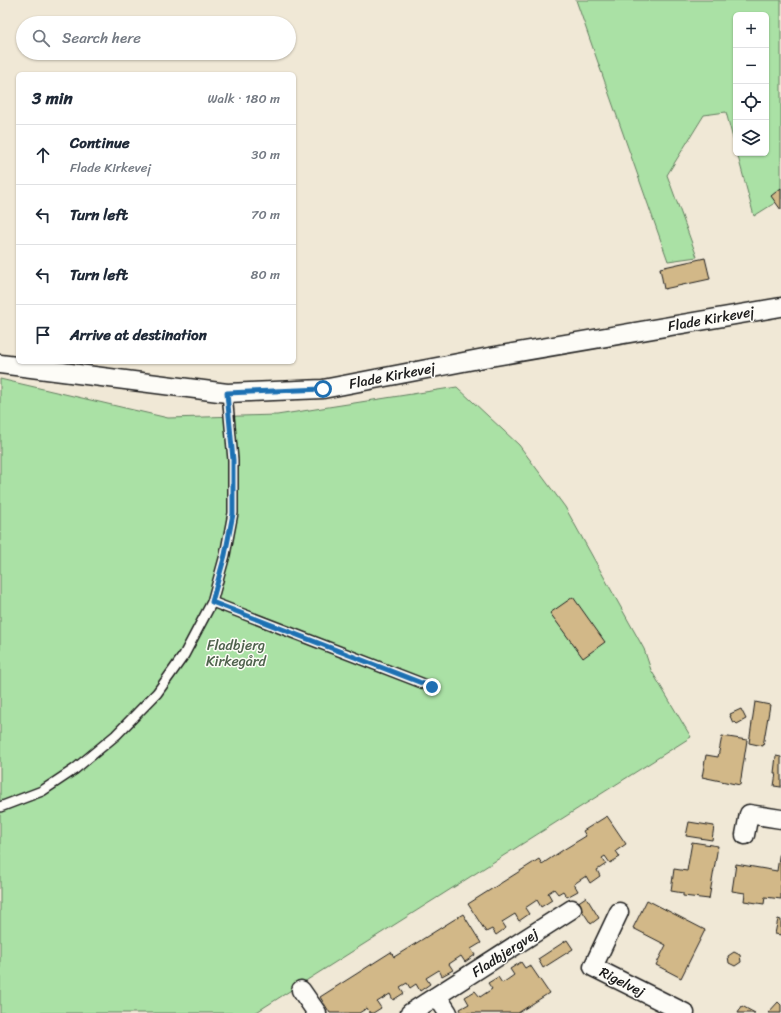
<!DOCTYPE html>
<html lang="en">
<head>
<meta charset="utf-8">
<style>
	body { margin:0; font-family:Sriracha,sans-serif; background:#f2f2f3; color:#1f2937 }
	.controls { position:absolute; right:12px; top:12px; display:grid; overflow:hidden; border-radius:6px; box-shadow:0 1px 3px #0004 }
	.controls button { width:36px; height:36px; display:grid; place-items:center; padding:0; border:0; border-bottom:1px solid #e0e1e3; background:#fff; color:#1f2937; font:20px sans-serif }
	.stop { position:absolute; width:12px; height:12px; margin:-9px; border:3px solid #1f6fb2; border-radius:50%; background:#fff }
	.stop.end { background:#1f6fb2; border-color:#fff; box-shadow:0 1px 4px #0008 }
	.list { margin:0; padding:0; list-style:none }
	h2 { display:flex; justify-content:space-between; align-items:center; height:52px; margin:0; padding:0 16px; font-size:17px }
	h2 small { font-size:13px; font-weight:400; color:#747a83 }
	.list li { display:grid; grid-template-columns:26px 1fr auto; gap:12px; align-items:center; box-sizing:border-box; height:60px; padding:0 16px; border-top:1px solid #e0e1e3 }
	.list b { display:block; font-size:15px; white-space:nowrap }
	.list p { margin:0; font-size:13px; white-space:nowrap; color:#747a83 }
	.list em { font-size:13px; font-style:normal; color:#747a83 }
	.icon { flex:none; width:22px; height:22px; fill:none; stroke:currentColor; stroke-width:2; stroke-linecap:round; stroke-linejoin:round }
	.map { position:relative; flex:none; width:781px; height:1013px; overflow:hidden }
	.search { position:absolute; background:#fff; box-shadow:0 1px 3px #0004; left:16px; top:16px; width:280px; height:44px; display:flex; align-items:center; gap:10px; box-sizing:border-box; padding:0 14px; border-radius:22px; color:#747a83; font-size:15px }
	.panel { position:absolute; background:#fff; box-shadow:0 1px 3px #0004; left:16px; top:72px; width:280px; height:292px; border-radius:6px }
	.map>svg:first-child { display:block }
	.green { fill:#aae1a5; stroke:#637e60 }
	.building { fill:#d2b888; stroke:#1c1c1c }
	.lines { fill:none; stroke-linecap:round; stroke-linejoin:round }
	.service-casing { stroke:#1c1c1c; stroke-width:12 }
	.minor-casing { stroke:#1c1c1c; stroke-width:21 }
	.service { stroke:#fdfcf7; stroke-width:9 }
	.minor { stroke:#fdfcf7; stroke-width:18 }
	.route { stroke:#1f6fb2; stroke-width:5 }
	.labels { text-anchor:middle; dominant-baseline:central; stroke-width:3; stroke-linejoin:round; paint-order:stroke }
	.street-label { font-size:14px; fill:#1c1c1c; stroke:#fdfcf7 }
	.park-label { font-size:14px; fill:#4e614c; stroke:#fdfcf7 }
</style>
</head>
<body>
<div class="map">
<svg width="781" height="1013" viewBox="0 0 781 1013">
	<rect width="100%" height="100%" fill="#f0e8d6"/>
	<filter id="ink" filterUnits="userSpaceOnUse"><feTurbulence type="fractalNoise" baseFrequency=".025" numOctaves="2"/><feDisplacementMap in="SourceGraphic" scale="8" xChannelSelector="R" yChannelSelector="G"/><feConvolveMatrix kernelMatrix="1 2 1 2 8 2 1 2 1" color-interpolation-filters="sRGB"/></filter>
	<g filter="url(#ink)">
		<path class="green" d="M576,0h205v199l-27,17 -17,-63h29v-138h-30v135l-10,-38 -22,3 -37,60 30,82 -29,4z
			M0,379l168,39 109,-3 180,-28 62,58 46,62 79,142 7,21 40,67 -436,276h-255z"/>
		<path class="building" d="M781,188v22l-10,-14z
			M705,258l5,21 -46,10 -4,-21z
			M573,597l32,45 -22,16 -33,-45z
			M755,702l15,3 -7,41 -14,-3z
			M741,709l5,10 -9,5 -2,-2 -2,1 -3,-7h1l-1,-2z
			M722,736l25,4 -7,45 -38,-8 4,-22 12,2z
			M776,756l5,1v30l-7,-1 2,-13h-2z
			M607,816l19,28 -10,7 4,6 -10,6 -5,-7 -3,2 4,6 -9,6 3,6 -10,7 -4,-7 -12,8 4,7 -11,6 -4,-6 -5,3 -4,-5 -6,4 4,7 -11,7 -4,-7 -12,8 4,6 -10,7 -4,-7 -13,8 4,6 -10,7 -4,-6 -6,3 -18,-28 71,-45 3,5 21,-14 23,-14 -3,-5z
			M689,822l25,4 -2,14 -26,-4z
			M692,842l26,4 -9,53 -26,-3v-3l-12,-2 3,-22 13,2z
			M780,850l1,49 -16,-2 -1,7 -20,-3 1,-8 -13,-2 4,-27 41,7z
			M586,897l13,21 -8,6 -14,-21z
			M647,900l58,30 -24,48 -25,-13 10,-20 -33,-17z
			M463,914l18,29 -10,6 4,6 -10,7 -4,-6 -12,8 4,6 -11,6 -3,-6 -13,8 4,6 -10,7 -4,-7 -6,4 -3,-5 -7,4 4,6 -11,7 -3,-6 -13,8 4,6 -8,5h-3l-3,-5 -8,5h-29l-10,-16 71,-45 3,5z
			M778,919l3,1v15l-6,-1z
			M567,940l6,9 -30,19 -5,-9z
			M734,952l6,3 1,7 -6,4 -6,-3 -1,-7z
			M521,962l4,6 5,-3 19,28 -31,20h-56l-2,-4 9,-5 -4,-7 10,-6 5,6 12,-8 -4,-6 10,-6 4,6 5,-3 7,-5 -4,-6z
			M778,1002l3,3v8h-13z
			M742,1006l13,7h-17z"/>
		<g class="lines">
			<g class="service-casing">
				<path id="service" d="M212,602l220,85
					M0,807l42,-16 33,-22 41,-34 41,-42 27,-38 28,-53 13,-47 8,-42v-53l-6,-67"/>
			</g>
			<g class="minor-casing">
				<path id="minor" d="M0,364l227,29 96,-4 161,-31 297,-51
					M745,835l4,-21 32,5
					M619,912l-26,55 92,46
					M301,990l16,23
					M437,996l11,17
					M410,1013l162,-104"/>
			</g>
			<use href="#service" class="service"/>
			<use href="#minor" class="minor"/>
		</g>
	</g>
	<g class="lines" filter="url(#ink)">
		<path class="route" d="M323,389l-96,4 6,67v54l-8,41 -13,47 220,85"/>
	</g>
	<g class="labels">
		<g class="street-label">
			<text transform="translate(711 319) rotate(-10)">Flade Kirkevej</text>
			<text transform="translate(392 376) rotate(-11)">Flade Kirkevej</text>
			<text transform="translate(505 953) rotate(-33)">Fladbjergvej</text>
			<text transform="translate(622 982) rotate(27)">Rigelvej</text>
		</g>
		<g class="park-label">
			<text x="236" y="645">Fladbjerg<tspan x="236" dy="16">Kirkegård</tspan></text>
		</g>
	</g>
</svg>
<div class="controls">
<button>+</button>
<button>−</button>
<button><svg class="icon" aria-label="locate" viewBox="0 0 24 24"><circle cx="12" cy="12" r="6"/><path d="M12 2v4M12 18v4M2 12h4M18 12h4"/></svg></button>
<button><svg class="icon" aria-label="layers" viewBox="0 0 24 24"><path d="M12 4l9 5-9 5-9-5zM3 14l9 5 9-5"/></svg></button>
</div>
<div class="stop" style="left:323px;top:389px"></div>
<div class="stop end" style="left:432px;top:687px"></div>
<div class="search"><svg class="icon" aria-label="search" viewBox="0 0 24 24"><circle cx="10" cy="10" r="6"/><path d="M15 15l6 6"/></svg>Search here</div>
<section class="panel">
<h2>3 min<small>Walk · 180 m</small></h2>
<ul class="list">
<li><svg class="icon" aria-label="ahead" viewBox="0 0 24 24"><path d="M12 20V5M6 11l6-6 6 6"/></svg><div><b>Continue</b><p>Flade Kirkevej</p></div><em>30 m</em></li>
<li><svg class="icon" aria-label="left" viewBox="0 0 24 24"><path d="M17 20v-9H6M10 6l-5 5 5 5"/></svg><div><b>Turn left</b></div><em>70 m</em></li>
<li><svg class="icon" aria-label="left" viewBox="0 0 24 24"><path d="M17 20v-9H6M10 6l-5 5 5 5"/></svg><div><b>Turn left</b></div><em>80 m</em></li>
<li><svg class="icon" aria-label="arrive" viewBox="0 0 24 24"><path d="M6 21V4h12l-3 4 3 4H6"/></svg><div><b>Arrive at destination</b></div></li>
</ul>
</section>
</div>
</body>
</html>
